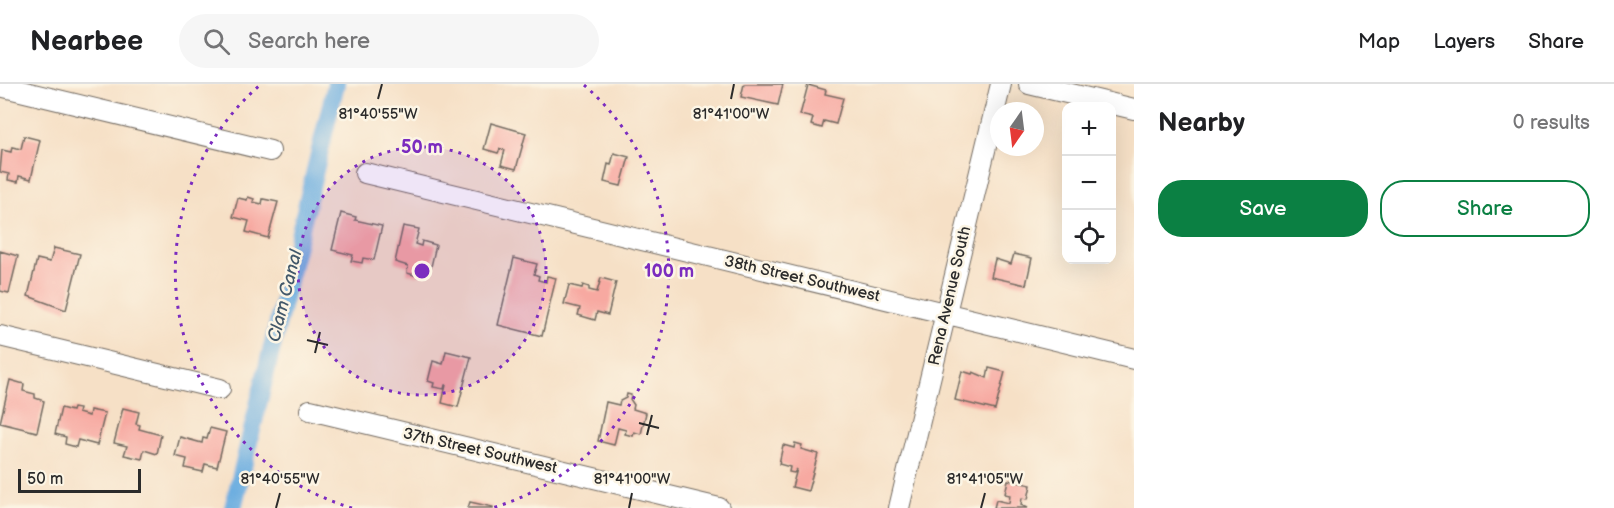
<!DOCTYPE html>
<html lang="en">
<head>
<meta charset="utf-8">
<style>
	body { margin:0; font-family:"Balsamiq Sans",sans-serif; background:#f6f6f6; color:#202124 }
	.controls { position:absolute; right:18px; top:18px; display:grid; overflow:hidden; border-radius:12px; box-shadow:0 6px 24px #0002 }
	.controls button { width:54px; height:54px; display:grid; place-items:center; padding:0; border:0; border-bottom:2px solid #e0e0e0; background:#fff; color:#202124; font:30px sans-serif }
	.compass { position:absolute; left:990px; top:18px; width:54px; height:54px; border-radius:50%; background:#fff; box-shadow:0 6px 24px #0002; rotate:194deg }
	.scale { position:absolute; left:18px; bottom:15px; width:123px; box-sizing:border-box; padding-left:6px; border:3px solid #2b2b2b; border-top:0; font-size:16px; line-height:21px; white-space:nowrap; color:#2b2b2b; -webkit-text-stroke:4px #fcf5e5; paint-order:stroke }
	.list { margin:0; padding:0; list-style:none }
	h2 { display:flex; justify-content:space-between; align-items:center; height:78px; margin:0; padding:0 24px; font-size:26px }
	h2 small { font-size:20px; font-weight:400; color:#757577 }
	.actions { display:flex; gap:12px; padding:18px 24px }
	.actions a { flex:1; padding:14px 0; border:2px solid #0b8043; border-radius:24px; text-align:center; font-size:21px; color:#0b8043 }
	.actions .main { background:#0b8043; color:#fff }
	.icon { flex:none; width:33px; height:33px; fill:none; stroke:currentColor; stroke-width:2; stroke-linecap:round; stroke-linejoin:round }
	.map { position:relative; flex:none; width:1134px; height:424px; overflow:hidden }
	header { display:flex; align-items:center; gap:36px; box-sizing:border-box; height:84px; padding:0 30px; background:#fff; border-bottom:2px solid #e0e0e0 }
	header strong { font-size:28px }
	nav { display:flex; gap:33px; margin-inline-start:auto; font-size:21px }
	.search { width:420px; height:54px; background:#f6f6f6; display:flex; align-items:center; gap:15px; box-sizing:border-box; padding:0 21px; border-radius:33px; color:#757577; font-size:22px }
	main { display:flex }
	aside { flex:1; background:#fff }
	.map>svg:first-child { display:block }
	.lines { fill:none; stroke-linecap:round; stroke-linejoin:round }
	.canal { stroke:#6cade0; stroke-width:18 }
	.building { fill:#f7a9a1 }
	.minor-casing { stroke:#726a61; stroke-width:22 }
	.minor { stroke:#fff; stroke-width:20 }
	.ticks { fill:none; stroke:#2b2b2b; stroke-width:2 }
	.ring { fill:none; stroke:#7b2cbf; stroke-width:3; stroke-dasharray:3 6 }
	.labels { text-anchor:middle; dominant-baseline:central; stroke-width:5; stroke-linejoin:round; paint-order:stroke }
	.street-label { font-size:16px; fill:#2b2b2b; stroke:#fcf5e5 }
	.water-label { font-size:18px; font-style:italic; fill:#42586a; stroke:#fcf5e5 }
	.ticks-label { font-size:15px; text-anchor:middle; fill:#2b2b2b; stroke:#fcf5e5; stroke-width:5; stroke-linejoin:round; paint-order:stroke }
	.centre { fill:#7b2cbf; stroke:#fcf5e5; stroke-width:3 }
	.ring-label { font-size:18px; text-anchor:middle; font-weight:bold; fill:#7b2cbf; stroke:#fcf5e5; stroke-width:5; stroke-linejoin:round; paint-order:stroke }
</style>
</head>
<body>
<header>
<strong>Nearbee</strong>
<div class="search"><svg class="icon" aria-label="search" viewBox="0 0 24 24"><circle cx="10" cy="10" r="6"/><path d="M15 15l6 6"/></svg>Search here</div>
<nav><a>Map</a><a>Layers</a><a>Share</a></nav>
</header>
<main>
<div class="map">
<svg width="1134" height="424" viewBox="0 0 1134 424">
	<rect width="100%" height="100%" fill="#fcf5e5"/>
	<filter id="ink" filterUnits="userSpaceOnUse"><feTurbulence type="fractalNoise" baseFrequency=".0167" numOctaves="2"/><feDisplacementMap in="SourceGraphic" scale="12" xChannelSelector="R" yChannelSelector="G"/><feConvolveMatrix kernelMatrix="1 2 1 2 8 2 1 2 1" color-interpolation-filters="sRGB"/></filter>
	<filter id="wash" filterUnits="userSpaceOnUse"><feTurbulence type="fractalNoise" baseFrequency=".008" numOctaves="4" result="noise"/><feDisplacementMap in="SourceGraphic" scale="24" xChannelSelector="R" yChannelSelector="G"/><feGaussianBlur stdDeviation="1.35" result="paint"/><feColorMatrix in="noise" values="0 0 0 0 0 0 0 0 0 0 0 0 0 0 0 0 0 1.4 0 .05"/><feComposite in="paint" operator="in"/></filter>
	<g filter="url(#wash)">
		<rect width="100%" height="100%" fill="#f6e0c6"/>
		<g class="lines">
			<path class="canal" d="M233,424l103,-424"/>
		</g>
		<g id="blocks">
			<path class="building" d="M744,0h39l-5,21 -37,-8z
				M808,1l18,5 -1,4 18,4 -7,26 -12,-3 -2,7 -11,-3 2,-7 -13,-3z
				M491,39l35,10 -10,36 -15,-4 4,-15 -5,-1 -2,4 -14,-4z
				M24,52l16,4 -9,39 -12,-3 -1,6 -10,-2 1,-6 -9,-2 2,-22 9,2 1,-5 9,2z
				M614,69l15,4 -8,29 -17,-4 4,-18 3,1z
				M248,113l6,2 -1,3 9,2 1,-5 15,3 -10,36 -22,-6 3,-11 -16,-4 5,-19 9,2z
				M341,129l15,4 -1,3 27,6 -8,34 -11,-2 -1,5 -11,-2 2,-6 -21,-5z
				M403,142l16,3 -4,15 6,2 1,-5 14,4 -6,26 -10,-3 -2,8 -11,-3 1,-7 -13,-4z
				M54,164l26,6 -14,56 -38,-14 9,-37 13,3z
				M0,167l18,5 -9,37 -9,-2z
				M1014,170l18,4 -6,27 -35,-8 4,-18 16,5z
				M514,174l23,6 -3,10 5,2 -1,4 8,2 1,-6 9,2 -14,58 -44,-11z
				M601,194l15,4 -8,33 -11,-3 -2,8 -17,-5 2,-7 -16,-4 5,-19 13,3 1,-3 6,2v3l8,2z
				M446,267l25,6 -13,50 -16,-4 4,-18h-1l-1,4 -11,-2 1,-4 -6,-2 5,-20 10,3z
				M989,284l16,4 -10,38 -40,-10 7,-29 10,3 1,-2 14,6z
				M10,296l14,4 -1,7 12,3v4l9,3 -7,31 -37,-9z
				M627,310l4,1 -1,4 4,6 -1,4 13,4 -5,21 -7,-2 -1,4 -8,-2 1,-4 -8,-2 -4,17 -16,-4 8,-39 13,3 1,-4 6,-3z
				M61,324l11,3 1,-3 6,1 -1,4 11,3 1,-6 15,3 -8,32 -19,-5 -2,7 -11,-3 1,-7 -11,-3z
				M123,324l16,4 -3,12 4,1 -1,4 22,6 -4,19 -13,-4 -2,9 -18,-4 3,-9 -13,-3z
				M210,344l16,4 -9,35 -12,-3 -2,8 -18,-4 2,-9 -12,-3 5,-19 22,6 1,-5 4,1z
				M795,359l7,2 -1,4 17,5 -10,37 -16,-4 5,-18 -3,4 -5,-1 1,-5 -11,-3 4,-19 11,3z
				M1008,396l23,5 -3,14 -6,-1 -1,7 7,3h-34l2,-8 13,3 1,-8 -5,-1z
				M470,418l23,5v1h-25z"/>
		</g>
	</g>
	<g filter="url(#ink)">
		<use href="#blocks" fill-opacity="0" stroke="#726a61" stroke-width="1.5"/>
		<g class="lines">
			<g class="minor-casing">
				<path id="minor" d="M1029,0l105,25
					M0,2l270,65
					M365,89l769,186
					M0,252l220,53
					M310,326l409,98
					M899,424l102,-424"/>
			</g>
			<use href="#minor" class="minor"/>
		</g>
	</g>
	<path class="ticks" d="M378,15l4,-15M731,15l3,-15M307,256l21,5M315,269l5,-21M639,339l20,5M647,351l5,-20M276,424l4,-15M629,424l3,-15M981,424l4,-15"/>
	<circle cx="422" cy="187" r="124" fill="#7b2cbf" fill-opacity=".12"/>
	<g class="ring">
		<circle cx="422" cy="187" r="124"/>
		<path d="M352 424A247 247 0 0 1 260 1M584 1A247 247 0 0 1 492 424"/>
	</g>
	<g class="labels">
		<g class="street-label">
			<text transform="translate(802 195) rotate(13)">38th Street Southwest</text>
			<text transform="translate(950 212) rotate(-77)">Rena Avenue South</text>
			<text transform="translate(480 367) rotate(13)">37th Street Southwest</text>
		</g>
		<g class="water-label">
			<text transform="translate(285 212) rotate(-76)">Clam Canal</text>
		</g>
	</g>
	<g class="ticks-label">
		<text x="378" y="35">81°40'55"W</text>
		<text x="731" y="35">81°41'00"W</text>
		<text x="280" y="400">81°40'55"W</text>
		<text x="632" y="400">81°41'00"W</text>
		<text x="985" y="400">81°41'05"W</text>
	</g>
	<circle cx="422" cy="187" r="9" class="centre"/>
	<g class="ring-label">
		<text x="422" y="69">50 m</text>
		<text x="669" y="193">100 m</text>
	</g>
</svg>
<div class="controls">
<button>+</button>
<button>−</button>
<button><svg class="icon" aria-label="locate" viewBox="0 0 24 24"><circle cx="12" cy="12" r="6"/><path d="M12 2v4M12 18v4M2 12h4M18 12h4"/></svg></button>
</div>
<svg class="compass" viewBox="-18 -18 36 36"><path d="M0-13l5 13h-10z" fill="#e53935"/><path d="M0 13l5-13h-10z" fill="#757577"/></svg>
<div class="scale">50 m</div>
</div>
<aside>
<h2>Nearby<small>0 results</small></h2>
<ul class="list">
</ul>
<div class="actions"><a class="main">Save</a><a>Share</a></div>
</aside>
</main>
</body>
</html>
